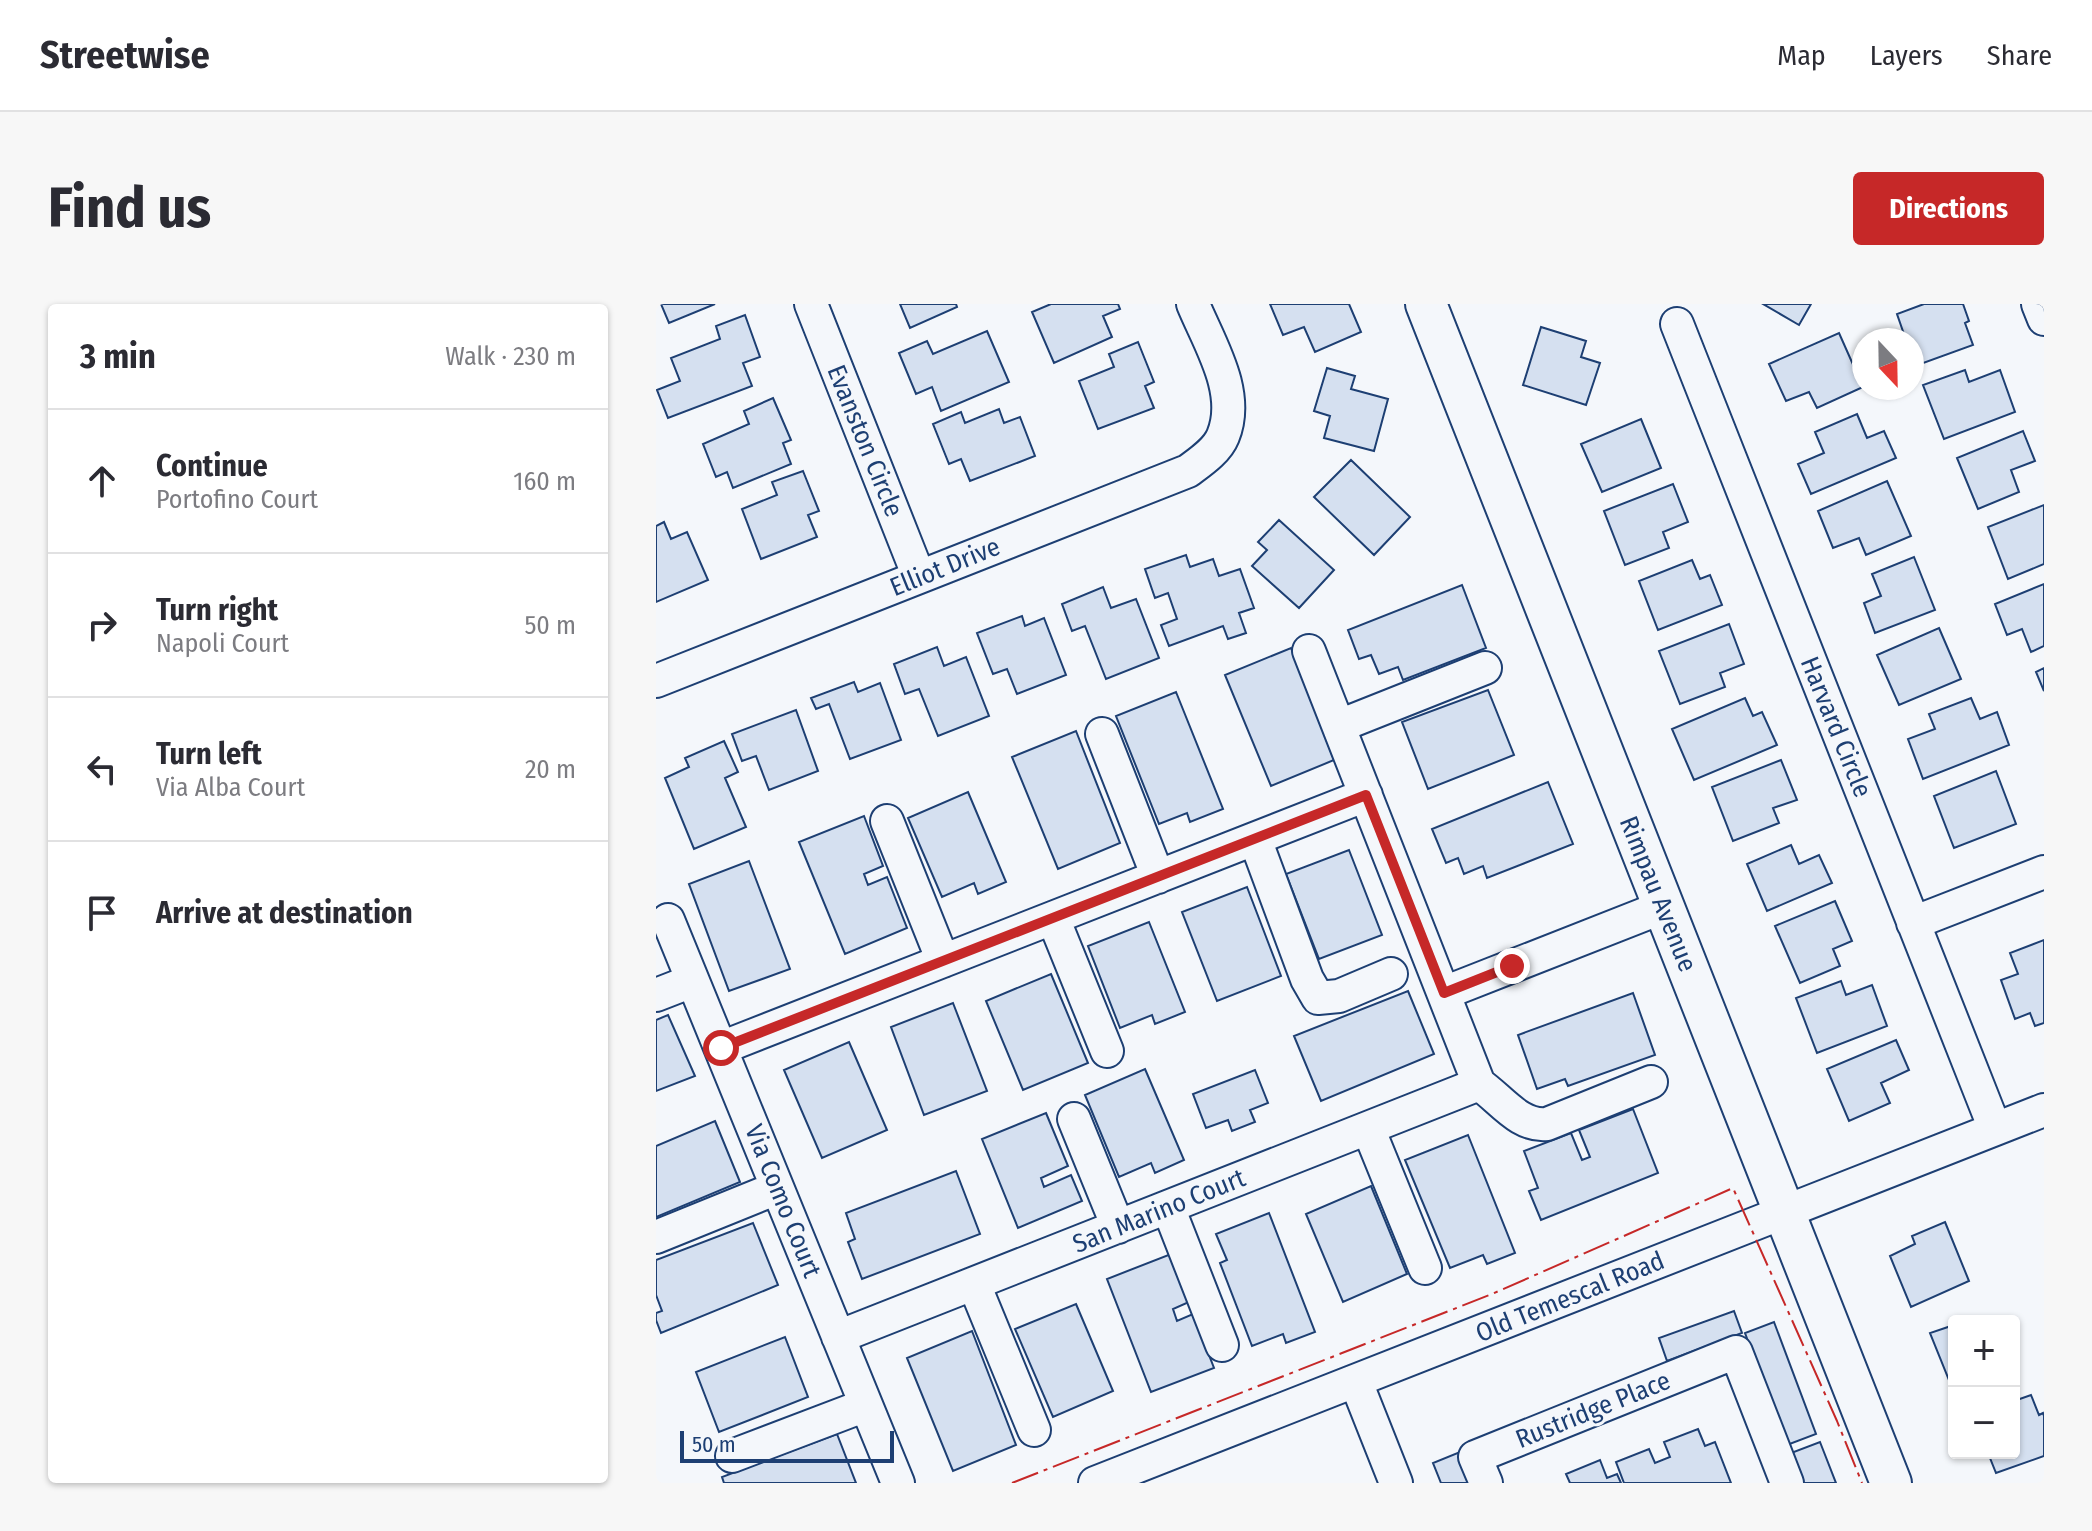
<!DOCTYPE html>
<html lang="en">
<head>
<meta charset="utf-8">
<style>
	body { margin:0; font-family:"Fira Sans Condensed",sans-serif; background:#f7f7f7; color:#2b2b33 }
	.controls { position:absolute; right:24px; bottom:24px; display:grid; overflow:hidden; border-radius:8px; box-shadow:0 2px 6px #0004 }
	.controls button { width:72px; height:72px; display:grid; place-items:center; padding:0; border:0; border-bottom:2px solid #e1e1e2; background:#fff; color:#2b2b33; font:40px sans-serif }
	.compass { position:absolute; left:1196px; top:24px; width:72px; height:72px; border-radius:50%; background:#fff; box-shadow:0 2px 6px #0004; rotate:158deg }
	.scale { position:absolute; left:24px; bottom:20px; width:214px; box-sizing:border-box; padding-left:8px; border:4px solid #1d3f73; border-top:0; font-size:22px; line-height:28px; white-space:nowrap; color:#1d3f73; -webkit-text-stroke:6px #f4f7fb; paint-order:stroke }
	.stop { position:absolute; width:24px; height:24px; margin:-18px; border:6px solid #c62828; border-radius:50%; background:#fff }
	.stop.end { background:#c62828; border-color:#fff; box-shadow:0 2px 8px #0008 }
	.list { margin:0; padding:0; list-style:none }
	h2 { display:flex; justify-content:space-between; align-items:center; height:104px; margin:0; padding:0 32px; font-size:34px }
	h2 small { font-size:26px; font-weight:400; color:#7c7c81 }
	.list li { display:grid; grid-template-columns:52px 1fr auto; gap:24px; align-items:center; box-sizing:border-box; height:144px; padding:0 32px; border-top:2px solid #e1e1e2 }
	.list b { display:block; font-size:30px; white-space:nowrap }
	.list p { margin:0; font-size:26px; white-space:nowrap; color:#7c7c81 }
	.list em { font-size:26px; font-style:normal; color:#7c7c81 }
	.icon { flex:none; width:44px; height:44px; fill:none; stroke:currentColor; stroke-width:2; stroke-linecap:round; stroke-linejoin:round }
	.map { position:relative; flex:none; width:1388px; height:1179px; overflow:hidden; border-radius:8px }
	header { display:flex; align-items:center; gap:48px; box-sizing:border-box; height:112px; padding:0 40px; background:#fff; border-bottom:2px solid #e1e1e2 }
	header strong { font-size:38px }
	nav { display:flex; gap:44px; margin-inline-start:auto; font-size:28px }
	.intro { display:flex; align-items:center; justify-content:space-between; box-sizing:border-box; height:192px; padding:0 48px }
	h1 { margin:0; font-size:56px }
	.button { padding:20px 36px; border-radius:8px; background:#c62828; color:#fff; font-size:28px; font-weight:700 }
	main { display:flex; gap:48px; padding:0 48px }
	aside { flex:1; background:#fff; border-radius:8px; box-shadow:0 2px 6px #0004 }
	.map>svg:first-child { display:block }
	.building { fill:#d5e0f0; stroke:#1d3f73; stroke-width:2 }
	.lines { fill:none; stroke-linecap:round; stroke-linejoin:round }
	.minor-casing { stroke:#1d3f73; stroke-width:36 }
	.major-casing { stroke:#1d3f73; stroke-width:44 }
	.minor { stroke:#f4f7fb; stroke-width:32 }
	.major { stroke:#f4f7fb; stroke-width:40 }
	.power { stroke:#c62828; stroke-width:2; stroke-dasharray:28 6 4 6; stroke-linecap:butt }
	.route { stroke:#c62828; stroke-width:10 }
	.labels { text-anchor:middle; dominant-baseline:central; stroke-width:6; stroke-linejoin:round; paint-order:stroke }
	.street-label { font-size:26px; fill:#1d3f73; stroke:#f4f7fb }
</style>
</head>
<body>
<header>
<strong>Streetwise</strong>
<nav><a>Map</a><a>Layers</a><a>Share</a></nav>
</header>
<div class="intro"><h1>Find us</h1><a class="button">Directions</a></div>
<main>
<aside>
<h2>3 min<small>Walk · 230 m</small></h2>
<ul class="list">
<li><svg class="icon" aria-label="ahead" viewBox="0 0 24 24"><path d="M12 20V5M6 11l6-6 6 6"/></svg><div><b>Continue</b><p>Portofino Court</p></div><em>160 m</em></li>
<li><svg class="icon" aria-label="right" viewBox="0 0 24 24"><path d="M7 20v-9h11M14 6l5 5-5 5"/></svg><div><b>Turn right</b><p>Napoli Court</p></div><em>50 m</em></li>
<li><svg class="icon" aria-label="left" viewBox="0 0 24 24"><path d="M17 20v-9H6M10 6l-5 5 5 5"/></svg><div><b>Turn left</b><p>Via Alba Court</p></div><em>20 m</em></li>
<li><svg class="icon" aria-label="arrive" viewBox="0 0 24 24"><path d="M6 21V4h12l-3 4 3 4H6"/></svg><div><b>Arrive at destination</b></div></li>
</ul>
</aside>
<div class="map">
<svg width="1388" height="1179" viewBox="0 0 1388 1179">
	<rect width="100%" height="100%" fill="#f4f7fb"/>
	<path class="building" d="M5,0h54l-46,19z
		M244,0h56l1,3 -47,21z
		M395,0h67l2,5 -17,7 9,21 -58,26 -22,-51z
		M614,0h79l12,28 -46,20 -11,-25 -21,8z
		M1107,0h48l-12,21z
		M1268,0h39l6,17 -4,2 8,22 -58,21 -3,-10v-16h-6l-9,-26z
		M89,11l15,42 -17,6 9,23 -84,32 -11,-28 23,-9 -9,-23 49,-19 -4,-13z
		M885,23l45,14 -5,16 19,6 -14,42 -63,-20z
		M331,27l22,51 -68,29 -9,-24 -16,7 -17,-41 28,-12 6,13z
		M1183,29l24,54 -46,21 -8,-16 -23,9 -17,-37z
		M482,38l16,40 -9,4 9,22 -56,21 -19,-48 35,-14 -5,-13z
		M671,64l28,8 -4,13 37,10 -14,52 -50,-13 6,-22 -16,-5z
		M1309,66l4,12 31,-12 15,42 -71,27 -21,-54z
		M117,94l18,42 -8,3 8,21 -58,24 -6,-16 -11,5 -13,-33 46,-20 -5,-13z
		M343,105l5,14 16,-6 15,39 -65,25 -9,-22 -12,5 -16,-40 28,-12 4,11z
		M1201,110l10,24 17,-7 12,27 -85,36 -13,-30 26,-11 -9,-21z
		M985,115l20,49 -59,24 -21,-48z
		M1367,127l12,30 -24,9 8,22 -41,17 -21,-51z
		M695,156l59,57 -36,38 -60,-58z
		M147,167l16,40 -11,4 9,22 -56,22 -19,-50 35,-14 -5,-13z
		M1231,177l24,55 -45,19 -7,-17 -26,10 -15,-37z
		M1017,180l15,38 -25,10 6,16 -44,17 -21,-54z
		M1388,201v59l-36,15 -20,-52z
		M623,216l55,50 -35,38 -47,-42 15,-16 -9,-8z
		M8,218l7,17 16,-7 21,48 -52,22v-76z
		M530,251l4,12 23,-8 6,17 21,-7 14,39 -15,5 7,20 -18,6 -5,-13 -54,20 -8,-21 16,-6 -9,-26 -13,5 -10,-29z
		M1258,253l21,53 -60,23 -11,-30 17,-7 -9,-22z
		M1036,256l8,19 10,-4 12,30 -64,25 -19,-49z
		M1388,280v62l-13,6 -9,-23 -15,6 -12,-31z
		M806,281l24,63 -83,32 -5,-13 -19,7 -8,-19 -12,4 -11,-29z
		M447,283l8,21 25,-9 23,59 -53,21 -21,-53 -13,5 -10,-27z
		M366,312l3,10 19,-8 22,57 -49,19 -10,-25 -14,5 -16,-41z
		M1073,320l15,40 -24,9 5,14 -45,17 -21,-53z
		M1283,324l22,51 -62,26 -22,-50z
		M281,343l7,19 22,-9 23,59 -51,20 -19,-47 -14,5 -11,-30z
		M635,344l43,112 -63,26 -46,-111z
		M1388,364v23l-8,-19z
		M198,378l4,10 22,-9 21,57 -51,19 -21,-55 -13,5 -5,-11z
		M832,386l26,65 -86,34 -26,-67z
		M520,388l47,117 -33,13 -3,-9 -28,11 -43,-108z
		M1089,394l8,18 9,-4 15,33 -83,35 -22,-51z
		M1315,394l9,21 17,-7 12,33 -86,34 -15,-40 27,-10 -6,-15z
		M140,406l22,61 -49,19 -13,-34 -14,5 -10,-27z
		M420,427l44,112 -62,26 -46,-112z
		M68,437l14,31 -13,6 21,49 -52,22 -29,-71 24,-11 -4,-9z
		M1125,456l16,40 -24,8 6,15 -46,18 -21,-54z
		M1340,467l20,53 -62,24 -20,-52z
		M892,478l25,62 -86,34 -4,-12 -19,8 -6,-16 -12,5 -14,-34z
		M312,488l38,90 -28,12 -4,-11 -32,14 -34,-79z
		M208,512l19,50 -19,8 4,11 19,-8 20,51 -62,26 -46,-112z
		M1135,541l8,19 20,-9 13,28 -65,28 -20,-47z
		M693,546l33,85 -63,24 -33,-85z
		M93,557l41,108 -61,22 -40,-107z
		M591,583l34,89 -64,25 -35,-89z
		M1179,597l17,40 -19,8 7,17 -40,17 -25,-57z
		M493,618l36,90 -30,12 -3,-9 -32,13 -32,-82z
		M1388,636v83l-9,3 -5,-13 -15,6 -14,-39 17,-6 -8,-21z
		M395,670l37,89 -65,27 -37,-89z
		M1185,677l5,14 26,-10 15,41 -70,27 -21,-55z
		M752,687l26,63 -113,47 -27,-65z
		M977,689l22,62 -87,31 -3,-7 -28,10 -19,-54z
		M297,699l34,88 -63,24 -33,-88z
		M12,711l27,61 -39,15v-71z
		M1240,736l13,30 -28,13 9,20 -41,18 -22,-52z
		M193,738l38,88 -65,28 -38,-88z
		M489,765l39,91 -29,13 -4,-10 -32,14 -34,-82z
		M599,766l13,33 -18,7 5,12 -23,9 -4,-11 -22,8 -13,-34z
		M977,805l25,64 -117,47 -12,-29 9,-3 -14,-37 47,-18 11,27 8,-3 -11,-27z
		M390,809l22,53 -27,12 3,9 27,-12 11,26 -64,27 -36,-89z
		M59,817l25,61 -84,35v-71z
		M812,831l47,118 -28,11 -4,-9 -33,13 -45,-108z
		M300,867l24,63 -118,45 -14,-37 7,-3 -9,-26z
		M715,882l36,88 -64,28 -37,-88z
		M613,909l46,119 -29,11 -3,-9 -31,12 -32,-83 7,-3 -11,-26z
		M1289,918l24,59 -58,26 -21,-51 25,-12 -3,-8z
		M97,919l25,62 -117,48 -5,-13v-7l6,-2 -6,-16v-35z
		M515,950l18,48 -16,7 4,12 16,-7 21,54 -63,24 -44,-113z
		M420,1000l37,87 -60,26 -38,-88z
		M1078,1007l8,22 -75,28 -8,-23z
		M1118,1018l42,112 -29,11 -42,-112z
		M1298,1021v65h-1l-23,-57z
		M316,1027l44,114 -63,26 -46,-113z
		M129,1033l23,60 -89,35 -23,-60z
		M1375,1091l8,20 4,-2 1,3v40l-48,17 -8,-20h26v-52z
		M1042,1125l7,17 10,-4 16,41h-107l-8,-21 33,-13 6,14 15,-6 -6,-15z
		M181,1130l19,49h-132l-2,-6z
		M1164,1138l16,41h-33l-12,-30z
		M804,1148l12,31h-31l-8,-20z
		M944,1156l7,18 10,-4 4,9h-51l-4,-9z"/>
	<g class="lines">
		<g class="minor-casing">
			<path id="minor" d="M155,0l108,273
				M1382,0l6,15
				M1021,20l318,805
				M653,347l170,433
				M0,377l532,-210c12,-9 29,-20 35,-35 18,-44 -14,-93 -30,-132
				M683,422l146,-58
				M446,430l56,143
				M231,517l56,140
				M599,535l52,140 11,19 21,-2 52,-22
				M397,614l54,133
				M12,616l230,563
				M1257,619l131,-51
				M788,689l219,-86
				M0,691l36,-14
				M65,744l645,-253
				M823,780c22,15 40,43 68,40l104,-42
				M418,815l44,108
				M712,824l57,140
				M512,903l54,138
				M0,933l121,-49
				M318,980l60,146
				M182,1033l641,-253
				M700,1078l40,101
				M76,1152l134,-51
				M439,1179l949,-373
				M830,1179l-11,-26 261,-105 51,131"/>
		</g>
		<g class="major-casing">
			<path id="major" d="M770,0l465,1179"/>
		</g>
		<use href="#minor" class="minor"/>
		<use href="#major" class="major"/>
		<path class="power" d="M356,1179l480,-189 241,-106 104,233 25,62"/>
	</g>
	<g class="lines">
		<path class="route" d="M65,744l645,-253 78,198 68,-27"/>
	</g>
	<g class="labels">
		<g class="street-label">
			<text transform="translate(209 137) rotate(68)">Evanston Circle</text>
			<text transform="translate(289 263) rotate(-22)">Elliot Drive</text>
			<text transform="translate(1180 423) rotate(68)">Harvard Circle</text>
			<text transform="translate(1002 590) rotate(68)">Rimpau Avenue</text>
			<text transform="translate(127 897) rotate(68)">Via Como Court</text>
			<text transform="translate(503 907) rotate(-22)">San Marino Court</text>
			<text transform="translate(914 993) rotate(-22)">Old Temescal Road</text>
			<text transform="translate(937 1106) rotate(-22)">Rustridge Place</text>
		</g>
	</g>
</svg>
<div class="controls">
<button>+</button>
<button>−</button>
</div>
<svg class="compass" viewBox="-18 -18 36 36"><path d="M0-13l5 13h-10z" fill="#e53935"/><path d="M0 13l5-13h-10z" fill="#7c7c81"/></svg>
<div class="scale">50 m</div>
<div class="stop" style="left:65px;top:744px"></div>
<div class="stop end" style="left:856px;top:662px"></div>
</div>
</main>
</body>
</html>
